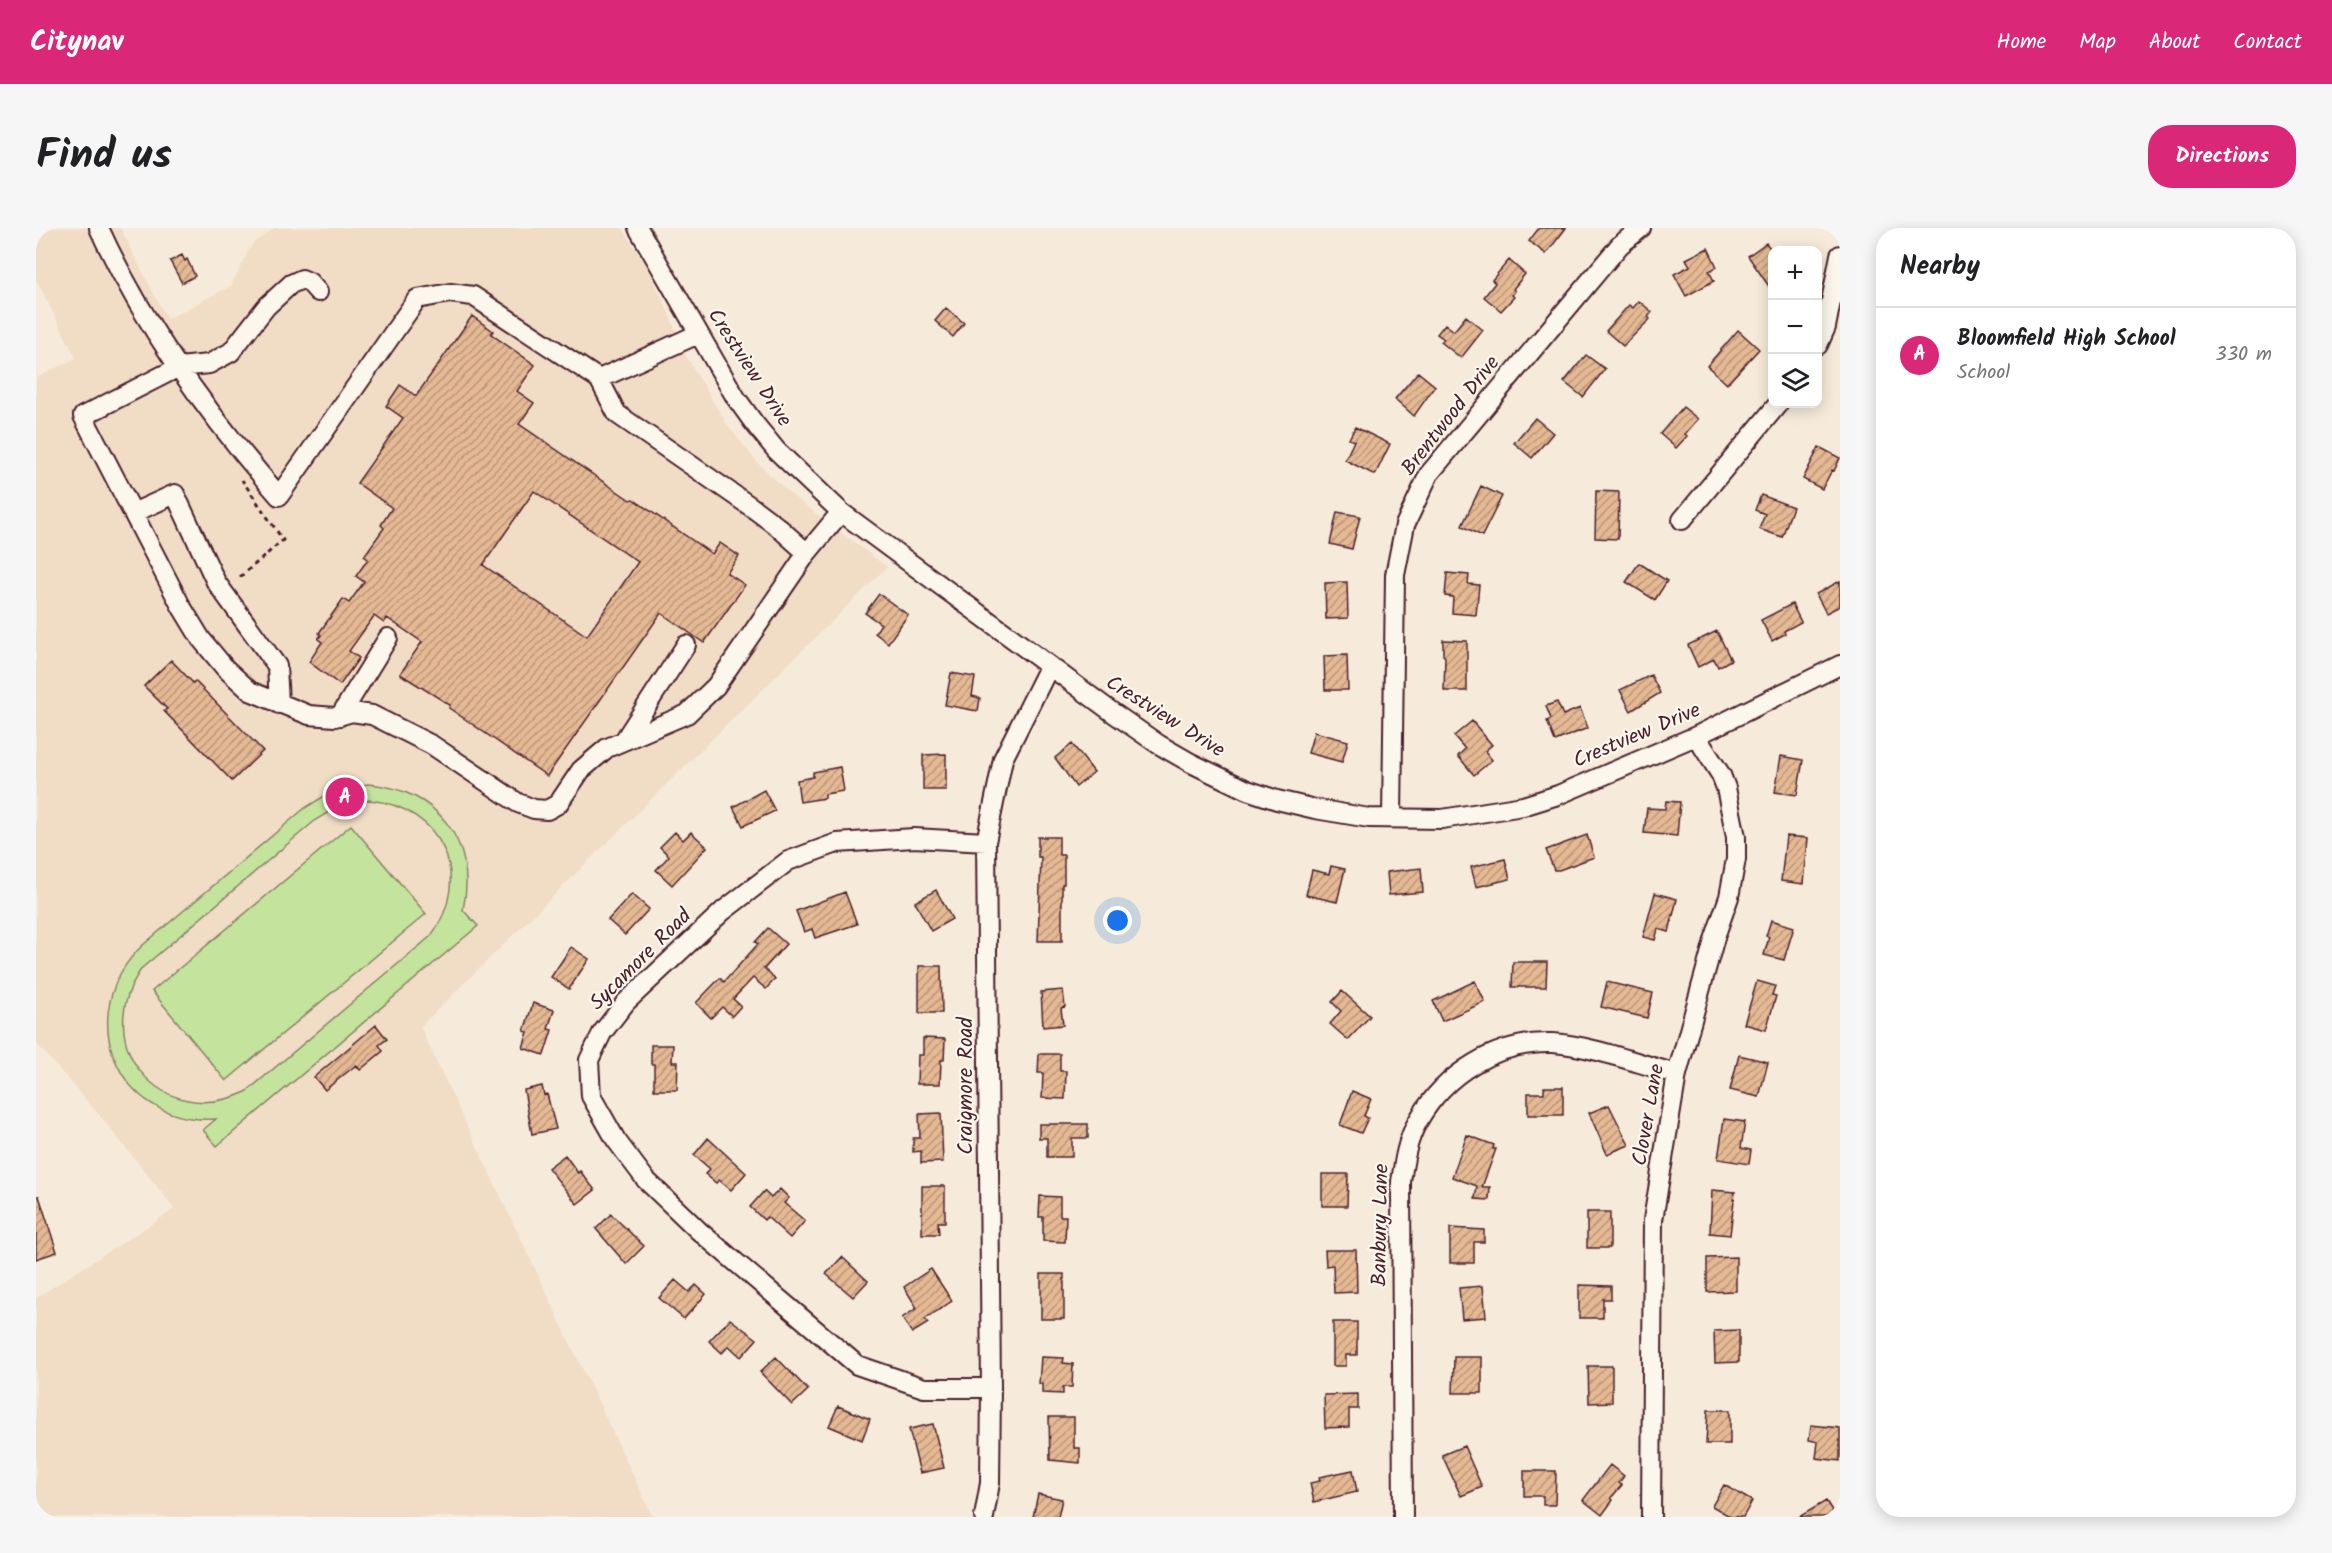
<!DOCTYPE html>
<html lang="en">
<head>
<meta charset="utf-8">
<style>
	body { margin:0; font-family:Kalam,sans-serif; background:#f6f6f6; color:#202124 }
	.controls { position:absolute; right:18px; top:18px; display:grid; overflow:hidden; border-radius:12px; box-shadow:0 3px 15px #0003 }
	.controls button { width:54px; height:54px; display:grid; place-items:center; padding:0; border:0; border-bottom:2px solid #e0e0e0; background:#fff; color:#202124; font:30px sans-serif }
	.you { position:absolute; left:1082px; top:693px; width:21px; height:21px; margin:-15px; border:4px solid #fff; border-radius:50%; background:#1a73e8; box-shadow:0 0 0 9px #1a73e833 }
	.badge { display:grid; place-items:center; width:39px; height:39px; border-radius:50%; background:#db2777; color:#fff; font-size:20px; font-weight:700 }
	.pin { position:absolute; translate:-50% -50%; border:3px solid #fff; box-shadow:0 2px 6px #0006 }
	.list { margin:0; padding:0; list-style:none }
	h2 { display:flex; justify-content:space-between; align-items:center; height:78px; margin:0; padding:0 24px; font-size:26px }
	h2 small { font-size:20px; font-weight:400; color:#757577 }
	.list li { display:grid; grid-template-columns:39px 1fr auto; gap:18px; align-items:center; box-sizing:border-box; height:96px; padding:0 24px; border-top:2px solid #e0e0e0 }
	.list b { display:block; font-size:22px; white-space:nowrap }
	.list p { margin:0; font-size:20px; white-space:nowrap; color:#757577 }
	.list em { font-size:20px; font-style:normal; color:#757577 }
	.icon { flex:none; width:33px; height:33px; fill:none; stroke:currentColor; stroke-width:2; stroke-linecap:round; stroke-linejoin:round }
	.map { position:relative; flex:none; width:1804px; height:1289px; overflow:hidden; border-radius:24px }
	header { display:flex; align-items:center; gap:36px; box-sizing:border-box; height:84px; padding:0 30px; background:#db2777; color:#fff }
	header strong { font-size:28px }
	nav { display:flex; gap:33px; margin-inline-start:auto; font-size:21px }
	.intro { display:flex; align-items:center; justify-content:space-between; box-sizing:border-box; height:144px; padding:0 36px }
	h1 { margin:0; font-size:42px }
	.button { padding:15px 27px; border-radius:24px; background:#db2777; color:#fff; font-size:21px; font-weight:700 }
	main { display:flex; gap:36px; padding:0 36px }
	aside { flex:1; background:#fff; border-radius:24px; box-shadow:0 3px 15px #0003 }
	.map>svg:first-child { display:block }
	.built { fill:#f1dcc5 }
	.pitch { fill:#c4e49d; stroke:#878264; stroke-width:1.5; fill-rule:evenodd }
	.building { fill:url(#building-hatch); stroke:#4a1f2b; stroke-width:1.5; fill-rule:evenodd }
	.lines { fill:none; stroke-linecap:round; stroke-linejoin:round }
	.minor-casing { stroke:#4a1f2b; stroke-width:22 }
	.path { stroke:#4a1f2b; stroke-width:3; stroke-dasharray:4.5 4.5; stroke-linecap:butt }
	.minor { stroke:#fbf7ec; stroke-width:18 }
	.labels { text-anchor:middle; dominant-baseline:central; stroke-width:4.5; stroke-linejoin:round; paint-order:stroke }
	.street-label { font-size:21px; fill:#4a1f2b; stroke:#fbf7ec }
</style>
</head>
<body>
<header>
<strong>Citynav</strong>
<nav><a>Home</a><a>Map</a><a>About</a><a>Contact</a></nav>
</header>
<div class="intro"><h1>Find us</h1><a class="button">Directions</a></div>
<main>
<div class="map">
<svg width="1804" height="1289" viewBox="0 0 1804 1289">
	<defs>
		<pattern id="building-hatch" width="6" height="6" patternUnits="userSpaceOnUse" patternTransform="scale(1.5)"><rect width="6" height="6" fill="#e4b994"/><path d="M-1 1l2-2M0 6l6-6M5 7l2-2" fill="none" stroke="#bb9679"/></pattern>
	</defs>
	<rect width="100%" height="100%" fill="#f6ebda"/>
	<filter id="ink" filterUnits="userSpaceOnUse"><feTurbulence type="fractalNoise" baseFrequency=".0167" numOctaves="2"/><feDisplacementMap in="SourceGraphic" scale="12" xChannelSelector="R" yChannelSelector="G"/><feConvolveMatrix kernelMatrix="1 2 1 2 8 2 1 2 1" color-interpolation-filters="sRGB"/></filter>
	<g filter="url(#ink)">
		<path class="built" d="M9,0h75l47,91 64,-33 21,-42 23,-16h347l25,39 17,35 22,54 42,70 29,36 33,32 97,73 -467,460 233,490h-617v-219l139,-89 -75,-93 -64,-73v-665l40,-20 -40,-79v-47z"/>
		<path class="pitch" d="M332,556c69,5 110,58 95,126l15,16 -261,220 -14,-16 13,-11c-100,7 -145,-107 -73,-174l162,-137 29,-18zM334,572c72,8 104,77 61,136l-185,156c-85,39 -158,-48 -104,-124l175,-149 24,-14z
			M315,597l75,89 -200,167 -74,-90z"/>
		<path class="building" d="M1503,0h27l-20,26 -17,-13z
			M1730,15l7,9v40l-25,-36z
			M1672,20l9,19 -8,4 5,10 -28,15 -12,-22 16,-8 -4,-7z
			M146,27l3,6 2,-2 8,17 -13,7 -12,-22z
			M1473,32l16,14 -12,15 2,2 -3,4 2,2 -13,14 -17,-14 11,-14 -3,-3z
			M1603,73l13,11 -4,5 2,2 -27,27 -17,-15 23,-26 4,3z
			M910,80l18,15 -11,14 -18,-16z
			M436,88l21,15 -2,3 44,31 -18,26 17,12 -15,21 111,76 3,-1 79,55 8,-11 19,13 -12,17 18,12 -41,58 -43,-30 -114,163 -98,-68 1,-3 -50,-31 22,-32 -35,-24 -3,5 -10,-7 -25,35 10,7 -19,27 -31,-23 13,-20 -4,-3 3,-4 -2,-2 24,-34 6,4 15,-21 -8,-6 12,-17 -4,-3 20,-28 -3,-3 11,-17 -35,-25 46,-65 -17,-12 14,-21 16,11zM498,263l104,71 -51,74 -104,-71z
			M1430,88l17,14 -22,28 -20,-16 3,-3 -7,-5 8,-10 9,7z
			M1702,102l21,19 -32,35 -20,-18z
			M1550,127l19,14 -22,28 -19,-15z
			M1382,144l17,14 -21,30 -19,-17z
			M1647,179l15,12 -13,15 2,2 -11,12 -16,-14z
			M1499,190l18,15 -21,25 -18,-15z
			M1319,199l35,17 -15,31 -30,-15 9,-19 -5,-2z
			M1783,219l21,11 -6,13 -2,-1 -10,19 -19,-10z
			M1445,258l21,10 -20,40 -20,-10z
			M1560,263l23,1 -1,47 -23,-1z
			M1725,267l32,12 -11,30 -23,-8 6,-15 -10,-4z
			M1301,284l23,4 -8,33 -22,-5z
			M1603,335l28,18 -12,19 -29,-18z
			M1411,345l22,2 -1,9 11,1 -3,30 -24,-2 1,-16 -8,-1z
			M1804,353v25l-14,7 -10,-19z
			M1311,354l1,36 -22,1 -1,-36z
			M843,366l29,21 -20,28 -13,-10 6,-9 -16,-11z
			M1756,376l9,18 -17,9 1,3 -13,7 -11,-21z
			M1681,403l14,29 -13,7 -4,-8 -16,8 -10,-22z
			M1407,412l24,1v50h-23l1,-34 -2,-2z
			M1311,427l1,35h-23l-1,-34z
			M135,432l22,23 2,-2 68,70 -31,30 -68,-70 3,-2 -23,-23z
			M915,445l24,4 -3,19 8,2 -2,13 -33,-6z
			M1615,447l9,18 -29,18 -11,-21z
			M1521,474l6,13 17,-7 8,20 -33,13 -8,-20 4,-2 -5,-13z
			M1436,493l20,24 -7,6 7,9 -18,15 -16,-19 7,-7 -11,-13z
			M1278,504l34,9 -6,21 -34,-9z
			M1036,516l22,28 -18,15 -21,-29z
			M910,526v36h-23v-35z
			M1745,528l22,4 -6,35 -22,-3z
			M804,539l4,24 -19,3v4l-25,4 -3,-22 16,-3v-5z
			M728,562l11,21 -32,15 -10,-19z
			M1630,573l14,1 -3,34 -33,-3 3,-25 18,1z
			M639,604l8,8 8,-8 16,15 -35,38 -16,-15 13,-14 -9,-9z
			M1551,607l7,22 -35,13h-5l-8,-20z
			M1750,608l22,2 -4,46 -23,-3z
			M1002,609h21v18h5v29h-2v57h-24l3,-84h-3z
			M1469,631l5,20 -34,8 -5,-20z
			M1295,638l14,3 -8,33 -31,-7 6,-25 17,4z
			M1385,640l2,24 -34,3 -2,-23z
			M900,662l16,29 -21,12 -16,-29z
			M809,664l12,32 -42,14 -3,-9 -8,3 -8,-21z
			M1619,665l22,6 -8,33 -11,-3 -3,11 -12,-3z
			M596,666l17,15 -24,26 -17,-15z
			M1735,692l23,7 -10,33 -20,-5 5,-18 -3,-1z
			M732,700l18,16 -22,25 11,10 -9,10 -13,-11 -20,21 8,7 -9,10 -10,-9 -11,11 -15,-15 24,-25 4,4 34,-38 -3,-2z
			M535,719l18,12 -20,30 -18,-12z
			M1477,734h34l-1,25h-34z
			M883,738h22l1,47h-23z
			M1439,753l10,21 -43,19 -9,-20z
			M1721,753l18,5 -3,9 4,1 -10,34 -22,-6z
			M1571,754l46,11 -6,25 -46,-11z
			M1027,762l2,17 -4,1 2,17 -20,2 -2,-35z
			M1306,763l28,25 -22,24 -18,-16 11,-13 -9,-9z
			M497,775l21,7 -6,19 4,1 -8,25 -21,-7 5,-16 -4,-1z
			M340,797l11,14 -8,6 4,6 -23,19 -4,-5 -31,25 -11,-13z
			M887,810l22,1 -1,21h-3l-1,24h-23l1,-29h5z
			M615,817h22l-1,17h6l-1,28h-23v-26h-3z
			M1003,826h21v17h6l-1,28 -23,-1 1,-25h-5z
			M1703,827l29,7 -9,35 -29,-7z
			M506,858l2,9 3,-1 9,35 -24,5 -8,-44z
			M1508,859h19v28h-35v-22h16z
			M1316,863l19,8 -7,17 4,2 -7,15 -21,-8z
			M1573,877l20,40 -22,9 -18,-41z
			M905,885l2,49 -22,1v-12l-8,1v-14h7l-1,-24z
			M1688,891l21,3 -4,26 10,2 -2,14 -31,-5z
			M1003,896h49v14h-16v19h-25v-19h-8z
			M1431,907l27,10 -1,4h3l-14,38h8l-1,13 -14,-1 2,-13 -25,-9z
			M672,910l38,35 -15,17 -12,-10 -3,3 -11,-9 5,-5 -16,-14z
			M529,927l13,18 2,-2 15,19 -18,14 -29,-36z
			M1286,946h26l-1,32h-25z
			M886,958h23v36h-7l1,12h-17z
			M744,961l9,9 -5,5 21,18 -15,17 -23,-21 -3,3 -14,-13 14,-16 7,7z
			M1676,962l23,2 -5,43 -20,-2z
			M0,968h3l18,56 -21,7z
			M1004,968l20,1v19h6l-1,26 -22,-1v-24h-4z
			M1551,984h23v36h-23z
			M575,986l33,32 -18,18 -30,-35z
			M1414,1000l34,2v12h-10v21h-24z
			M1289,1022h31l1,42 -23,1 -1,-28 -7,1z
			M806,1029l26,24 -15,16 -27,-23z
			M1700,1029v34l-29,1v-34z
			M895,1041l21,32 -27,18 3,4 -16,10 -10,-15 15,-10 -13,-21z
			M1005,1046h23v45h-23z
			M639,1052l14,12 7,-7 10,9 -22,25 -25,-21z
			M1543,1057l32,1v13h-8v19h-24z
			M1447,1058l3,31 -24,2 -3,-31z
			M694,1091l27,20 -16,18 -12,-11 -7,7 -13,-12z
			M1297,1094h24v33h-11v11h-13z
			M1703,1102v32l-24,1 -1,-32z
			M740,1129l32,33 -16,15 -32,-33z
			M1005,1129l23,1 -1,5 10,1 -1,23h-9v7l-21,-1v-9h-3z
			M1418,1129h28v36h-29z
			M1552,1138h24v36l-23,1z
			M1322,1166v15h-9v18l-24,1 -1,-33z
			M802,1178l32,13 -8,21 -33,-14z
			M1672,1182h22v34h-24z
			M1013,1189h25v31h6v15l-30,-3z
			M897,1196l11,44 -24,5 -11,-44z
			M1775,1197l29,3v33l-24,-3 2,-16 -9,-2z
			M1428,1218l18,41 -21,9 -19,-41z
			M1574,1237l14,11 -5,7 3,2 -11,13 2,2 -11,15 -19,-15z
			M1317,1242l4,22 -43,10 -4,-19 10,-2 -1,-4z
			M1488,1243h32l-1,34h-12v-9h-19z
			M1688,1257l28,16 -9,16h-12l-19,-11z
			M1002,1266l24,5 -4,18h-25z
			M1790,1273l10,16h-37z"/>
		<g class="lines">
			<g class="minor-casing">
				<path id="minor" d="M63,0c44,97 110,188 180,268l138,-197 33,-6 23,3 126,83 99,-45
					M602,0l98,170 18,25 22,27 65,62 271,200 46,32 33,19 56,27 30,10 38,9 54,9 73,1 81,-13 35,-11 138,-59 144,-71
					M282,64l-9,-10 -7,-3 -11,5 -25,23 -35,45 -22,12 -30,3 -96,49 98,190 20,33 24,29 25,23 59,24 26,2 17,-5 20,3 60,30 86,58 16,6 13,1 11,-6 23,-34 26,-22 80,-34 29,-28 91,-133 -29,-26 -28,-21 -133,-92 -18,-35
					M1782,117l8,-18 14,-72
					M97,285l42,-19 41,88 61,84 2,38
					M1646,292l96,-116
					M771,325l34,-41
					M304,488l48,-78
					M589,511l61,-94
					M1356,590l3,-243 10,-50 24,-51 191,-229 21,-17
					M950,614l-72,-4 -77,5 -49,18 -65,50 -97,91 -24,31 -13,27 2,36 25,44 30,40 53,51 158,134 67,23h67
					M948,1289l6,-34 1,-95 -5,-546 17,-83 46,-92
					M1367,1289l-2,-335c3,-21 6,-42 17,-61 27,-48 79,-80 135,-78 40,3 86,21 124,31
					M1615,1289l2,-297 24,-146 38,-137 14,-40 7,-38v-22l-10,-49 -5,-13 -25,-39"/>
			</g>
			<path class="path" d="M204,349l43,-37 -41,-60"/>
			<use href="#minor" class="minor"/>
		</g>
	</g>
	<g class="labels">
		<g class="street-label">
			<text transform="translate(713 140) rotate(57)">Crestview Drive</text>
			<text transform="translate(1415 188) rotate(-52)">Brentwood Drive</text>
			<text transform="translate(1129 489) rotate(32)">Crestview Drive</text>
			<text transform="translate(1601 508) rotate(-23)">Crestview Drive</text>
			<text transform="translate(605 732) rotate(-45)">Sycamore Road</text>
			<text transform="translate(930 858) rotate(-90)">Craigmore Road</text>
			<text transform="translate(1613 887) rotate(-80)">Clover Lane</text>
			<text transform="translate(1345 997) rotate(-89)">Banbury Lane</text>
		</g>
	</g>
</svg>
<div class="controls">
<button>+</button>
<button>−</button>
<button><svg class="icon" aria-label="layers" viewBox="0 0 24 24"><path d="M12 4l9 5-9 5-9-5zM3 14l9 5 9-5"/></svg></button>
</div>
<div class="you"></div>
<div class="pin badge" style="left:309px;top:569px">A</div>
</div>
<aside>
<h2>Nearby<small></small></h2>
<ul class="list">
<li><span class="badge">A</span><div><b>Bloomfield High School</b><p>School</p></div><em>330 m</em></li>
</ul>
</aside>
</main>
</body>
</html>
